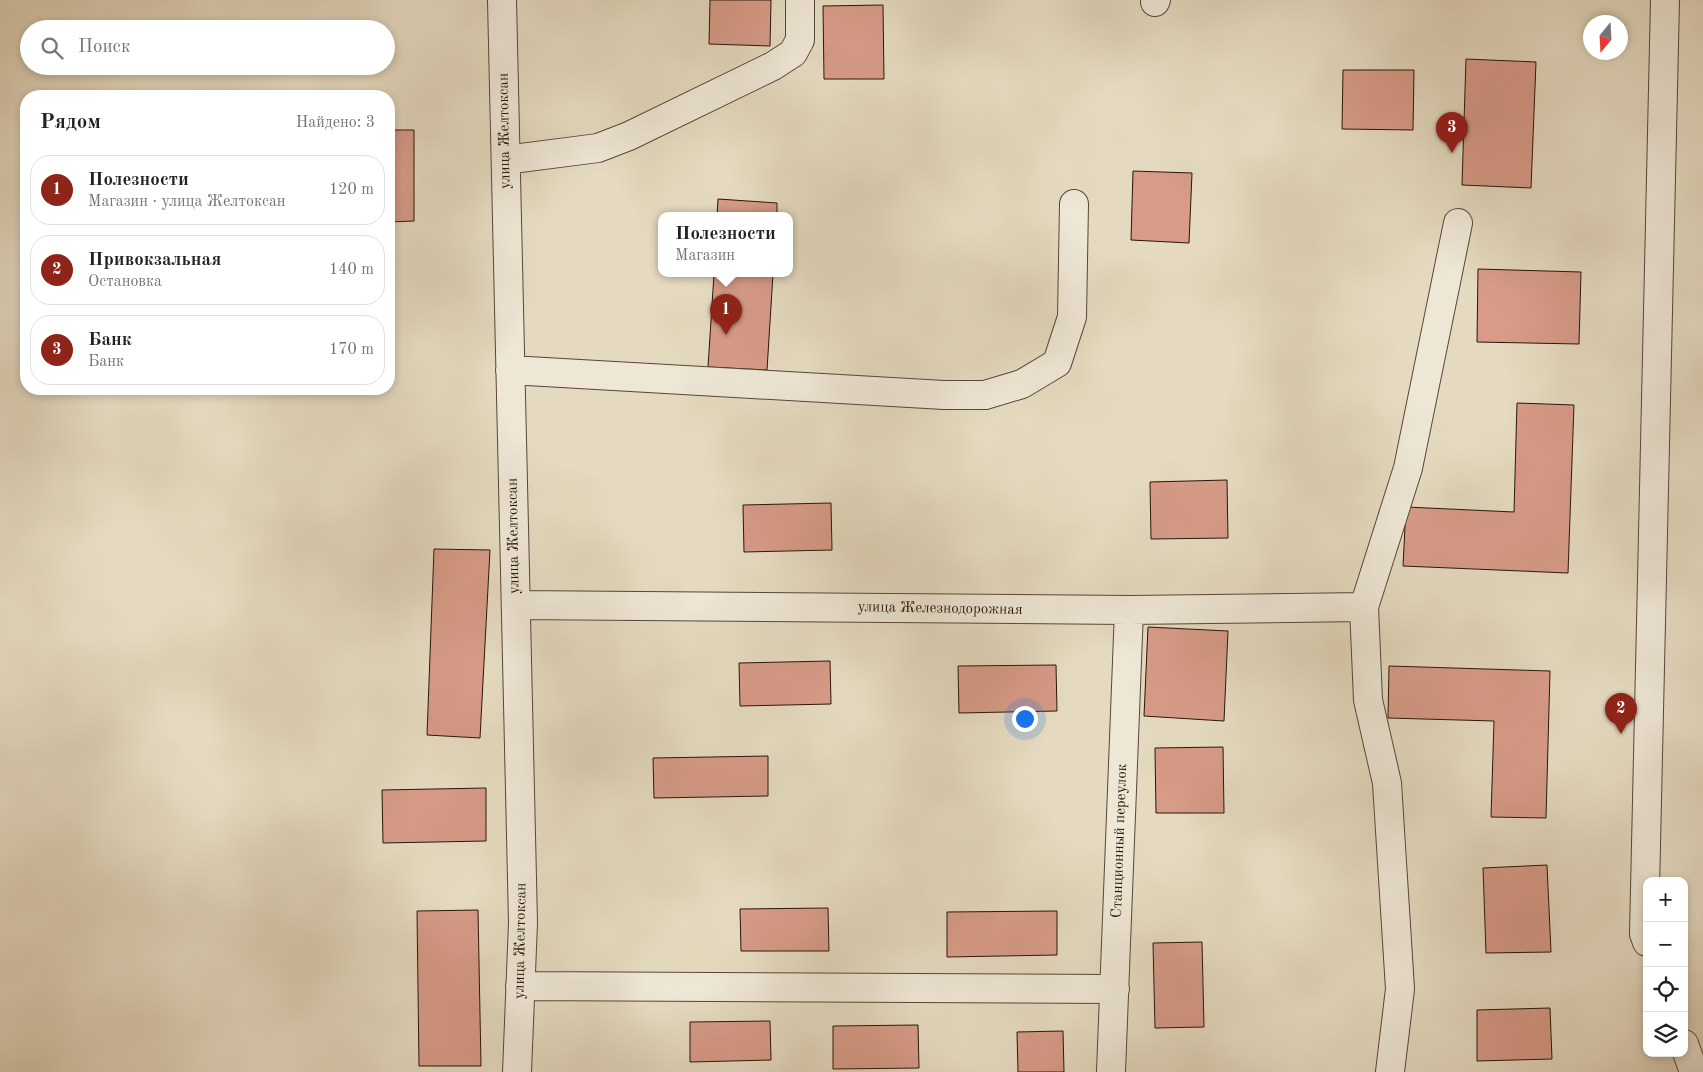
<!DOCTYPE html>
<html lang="ru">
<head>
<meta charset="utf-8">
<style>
	body { margin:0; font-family:"Old Standard TT",serif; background:#f2f2f2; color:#202124 }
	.controls { position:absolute; right:15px; bottom:15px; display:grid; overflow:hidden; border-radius:10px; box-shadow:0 2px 8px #0003 }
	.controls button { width:45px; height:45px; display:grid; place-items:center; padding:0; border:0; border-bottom:1px solid #e0e0e0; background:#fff; color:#202124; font:25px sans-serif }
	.compass { position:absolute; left:1583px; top:15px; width:45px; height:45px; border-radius:50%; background:#fff; box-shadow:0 2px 8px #0003; rotate:198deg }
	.you { position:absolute; left:1024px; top:718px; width:18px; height:18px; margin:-12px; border:4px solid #fff; border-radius:50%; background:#1a73e8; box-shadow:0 0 0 8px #1a73e833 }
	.badge { display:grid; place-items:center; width:32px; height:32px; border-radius:50%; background:#8f2418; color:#fff; font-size:16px; font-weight:700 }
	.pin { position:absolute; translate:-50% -41px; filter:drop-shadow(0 1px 2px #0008) }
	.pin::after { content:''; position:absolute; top:26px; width:18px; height:15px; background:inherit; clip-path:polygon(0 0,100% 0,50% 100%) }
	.popup { position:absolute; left:658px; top:212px; width:135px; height:65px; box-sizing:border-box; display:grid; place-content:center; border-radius:10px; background:#fff; filter:drop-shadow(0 1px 4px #0005); font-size:16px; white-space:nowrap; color:#757577 }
	.popup b { font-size:19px; color:#202124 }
	.popup::after { content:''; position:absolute; left:50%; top:100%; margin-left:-10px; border:10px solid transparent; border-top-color:#fff }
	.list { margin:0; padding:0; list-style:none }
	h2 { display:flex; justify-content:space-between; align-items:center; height:65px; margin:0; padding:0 20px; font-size:21px }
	h2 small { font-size:16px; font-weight:400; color:#757577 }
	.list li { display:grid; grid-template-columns:32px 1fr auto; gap:15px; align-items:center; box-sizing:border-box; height:70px; margin:0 10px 10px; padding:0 10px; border:1px solid #e0e0e0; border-radius:20px }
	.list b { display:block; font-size:19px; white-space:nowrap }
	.list p { margin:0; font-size:16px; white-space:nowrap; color:#757577 }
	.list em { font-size:16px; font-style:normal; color:#757577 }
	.icon { flex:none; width:28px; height:28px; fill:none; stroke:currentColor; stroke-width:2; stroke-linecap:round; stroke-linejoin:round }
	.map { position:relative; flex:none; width:1703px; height:1072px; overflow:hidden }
	.search { position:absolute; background:#fff; box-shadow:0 2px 8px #0003; left:20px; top:20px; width:375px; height:55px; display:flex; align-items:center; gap:12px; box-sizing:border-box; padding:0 18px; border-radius:28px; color:#757577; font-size:19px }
	.panel { position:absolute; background:#fff; box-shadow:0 2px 8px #0003; left:20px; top:90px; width:375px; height:305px; border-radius:20px }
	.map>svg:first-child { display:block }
	.building { fill:#d79b88; stroke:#28150a }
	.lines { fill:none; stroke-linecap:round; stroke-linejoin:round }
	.minor-casing { stroke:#574638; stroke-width:30 }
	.minor { stroke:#eee7d6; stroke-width:28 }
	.labels { text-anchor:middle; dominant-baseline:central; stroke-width:5; stroke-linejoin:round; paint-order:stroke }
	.street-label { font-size:15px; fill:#28150a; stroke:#eee7d6 }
</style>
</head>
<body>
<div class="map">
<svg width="1703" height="1072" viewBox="0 0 1703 1072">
	<rect width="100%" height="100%" fill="#e5dac0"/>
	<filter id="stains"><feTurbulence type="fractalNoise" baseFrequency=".004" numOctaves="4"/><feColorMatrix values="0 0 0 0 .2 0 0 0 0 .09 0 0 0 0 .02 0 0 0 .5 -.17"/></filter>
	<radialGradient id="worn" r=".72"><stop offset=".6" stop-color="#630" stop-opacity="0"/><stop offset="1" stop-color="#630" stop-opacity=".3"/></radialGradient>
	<path class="building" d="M710,0h61l-1,46 -61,-2z
		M883,5l1,74h-60l-1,-73z
		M1466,59l70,3 -5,126 -69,-3z
		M1343,70h71l-1,60 -71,-1z
		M389,130h25v91l-25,1z
		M1133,171l59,2 -3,70 -58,-3z
		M718,199l59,4v13h-60z
		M1478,269l103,3 -2,72 -102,-2z
		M714,274h59l-6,96 -59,-3z
		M1517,403l57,2 -6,168 -165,-7 3,-59 108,5z
		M1227,480l1,58 -77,1 -1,-57z
		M831,503l1,47 -88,2 -1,-47z
		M434,549l56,1 -10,188 -53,-3z
		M1148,627l80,4 -4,90 -80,-5z
		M830,661l1,43 -91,2 -1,-43z
		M1056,665l1,46 -98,2 -1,-47z
		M1389,666l161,5 -4,147 -55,-1 3,-96 -106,-3z
		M1223,747l1,66h-68l-1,-65z
		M768,756v40l-114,2 -1,-40z
		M486,788v53l-103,2 -1,-53z
		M1547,865l4,87 -65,1 -3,-85z
		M828,908l1,43h-88l-1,-42z
		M478,910l3,156h-62l-2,-155z
		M1057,911v44l-110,2v-45z
		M1202,942l2,85 -49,1 -2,-85z
		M1550,1008l2,51 -75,2v-51z
		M770,1021l1,39 -81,2v-40z
		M918,1025l1,43 -86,1v-43z
		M1063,1031l1,41h-46l-1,-40z"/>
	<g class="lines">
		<g class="minor-casing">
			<path id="minor" d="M502,0l21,923 -6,149
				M1155,2l1,-2
				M506,160l92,-12 31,-12 144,-70 20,-13 7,-13v-40
				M510,370l434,25h41l37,-11 35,-21 15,-46 2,-113
				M516,605l613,5 235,-3
				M1647,942l-3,-8 21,-934
				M520,986l595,3
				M1684,1044l10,28
				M1111,1072l18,-462
				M1390,1072l10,-83 -13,-206 -19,-83 -4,-93 44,-139 50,-245"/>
		</g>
		<use href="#minor" class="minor"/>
	</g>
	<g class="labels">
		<g class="street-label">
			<text transform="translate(505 131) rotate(-91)">улица Желтоксан</text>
			<text transform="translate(514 536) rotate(-91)">улица Желтоксан</text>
			<text transform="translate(940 609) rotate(1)">улица Железнодорожная</text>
			<text transform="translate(1120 841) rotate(-88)">Станционный переулок</text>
			<text transform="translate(521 941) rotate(-89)">улица Желтоксан</text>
		</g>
	</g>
	<rect width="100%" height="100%" filter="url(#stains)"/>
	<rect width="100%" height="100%" fill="url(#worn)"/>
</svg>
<div class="controls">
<button>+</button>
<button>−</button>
<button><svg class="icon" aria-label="locate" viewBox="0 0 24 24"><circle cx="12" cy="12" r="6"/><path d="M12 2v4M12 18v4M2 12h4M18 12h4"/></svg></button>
<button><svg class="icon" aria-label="layers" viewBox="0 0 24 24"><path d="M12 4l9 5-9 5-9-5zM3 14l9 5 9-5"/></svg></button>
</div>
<svg class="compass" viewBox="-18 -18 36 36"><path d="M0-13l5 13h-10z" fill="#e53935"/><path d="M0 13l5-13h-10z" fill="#757577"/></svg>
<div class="you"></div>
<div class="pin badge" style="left:726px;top:335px">1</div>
<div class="popup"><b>Полезности</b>Магазин</div>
<div class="pin badge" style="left:1621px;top:734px">2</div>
<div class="pin badge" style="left:1452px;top:153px">3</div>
<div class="search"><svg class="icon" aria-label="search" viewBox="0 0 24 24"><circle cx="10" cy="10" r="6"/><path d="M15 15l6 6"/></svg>Поиск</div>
<section class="panel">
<h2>Рядом<small>Найдено: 3</small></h2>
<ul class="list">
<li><span class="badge">1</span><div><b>Полезности</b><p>Магазин · улица Желтоксан</p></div><em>120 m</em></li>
<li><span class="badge">2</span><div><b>Привокзальная</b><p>Остановка</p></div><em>140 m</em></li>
<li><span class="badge">3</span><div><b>Банк</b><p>Банк</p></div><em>170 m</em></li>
</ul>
</section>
</div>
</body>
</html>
